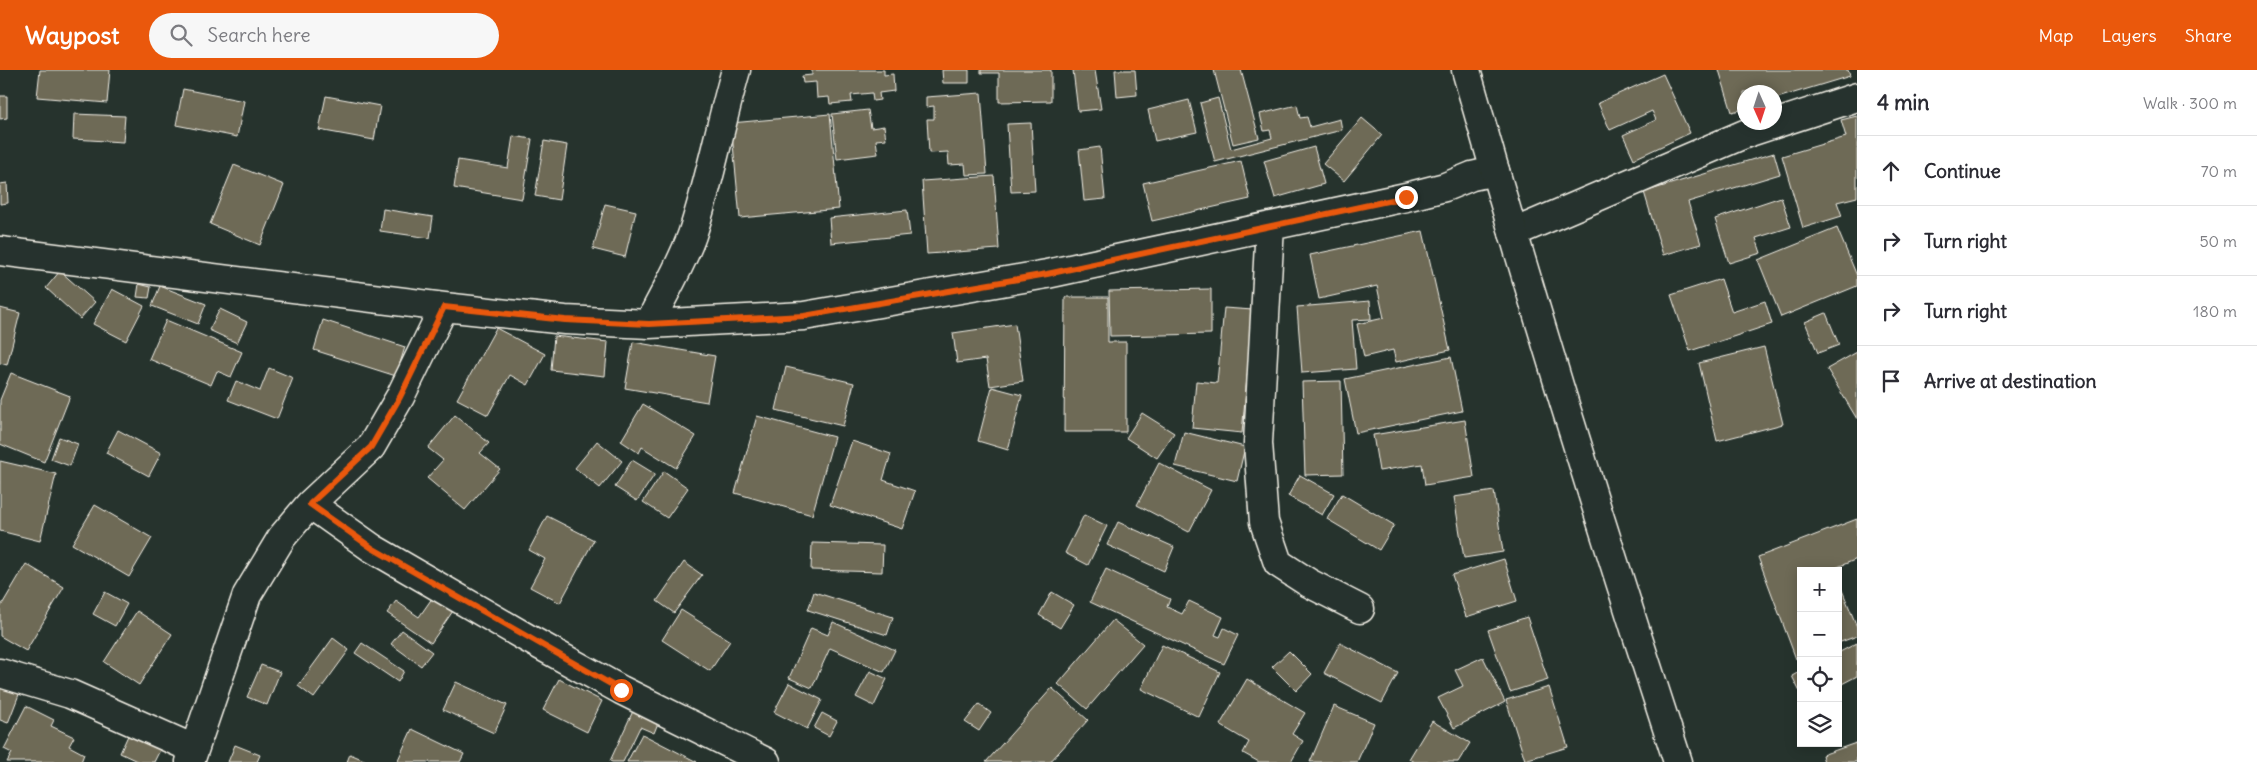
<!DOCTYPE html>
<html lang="en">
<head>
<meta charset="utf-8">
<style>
	body { margin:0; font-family:Delius,sans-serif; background:#f7f7f7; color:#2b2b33 }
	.controls { position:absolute; right:15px; bottom:15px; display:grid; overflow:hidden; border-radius:0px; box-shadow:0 2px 12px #0003 }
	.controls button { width:45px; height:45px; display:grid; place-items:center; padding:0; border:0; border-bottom:1px solid #e1e1e2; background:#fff; color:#2b2b33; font:25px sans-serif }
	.compass { position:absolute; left:1737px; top:15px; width:45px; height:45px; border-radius:50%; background:#fff; box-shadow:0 2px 12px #0003; rotate:177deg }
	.stop { position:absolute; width:15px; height:15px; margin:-11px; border:4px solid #ea580c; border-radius:50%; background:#fff }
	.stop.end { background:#ea580c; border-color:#fff; box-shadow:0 1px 5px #0008 }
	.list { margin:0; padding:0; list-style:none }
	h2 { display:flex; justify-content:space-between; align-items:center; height:65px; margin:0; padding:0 20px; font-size:21px }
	h2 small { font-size:16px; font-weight:400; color:#7c7c81 }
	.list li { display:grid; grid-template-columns:32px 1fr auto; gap:15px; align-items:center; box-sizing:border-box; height:70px; padding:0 20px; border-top:1px solid #e1e1e2 }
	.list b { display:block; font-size:19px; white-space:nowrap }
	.list em { font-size:16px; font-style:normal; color:#7c7c81 }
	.icon { flex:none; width:28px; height:28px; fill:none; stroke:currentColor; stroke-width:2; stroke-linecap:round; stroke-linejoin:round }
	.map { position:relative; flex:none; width:1857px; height:692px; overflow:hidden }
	header { display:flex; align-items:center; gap:30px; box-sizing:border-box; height:70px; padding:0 25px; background:#ea580c; color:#fff }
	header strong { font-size:24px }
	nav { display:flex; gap:28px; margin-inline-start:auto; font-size:18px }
	.search { width:350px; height:45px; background:#f7f7f7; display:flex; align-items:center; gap:12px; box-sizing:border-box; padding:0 18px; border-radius:28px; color:#7c7c81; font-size:19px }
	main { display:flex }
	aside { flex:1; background:#fff }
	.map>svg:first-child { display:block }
	.building { fill:#6e6a57; stroke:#f4f1e8 }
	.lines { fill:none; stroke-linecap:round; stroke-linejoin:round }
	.minor-casing { stroke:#f4f1e8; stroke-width:31 }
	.highway-casing { stroke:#f4f1e8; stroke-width:31 }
	.minor { stroke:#26332d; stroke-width:28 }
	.highway { stroke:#26332d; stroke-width:28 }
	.route { stroke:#ea580c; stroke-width:6 }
</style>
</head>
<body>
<header>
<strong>Waypost</strong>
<div class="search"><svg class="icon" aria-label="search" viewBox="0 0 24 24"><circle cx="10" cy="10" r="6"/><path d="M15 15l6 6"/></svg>Search here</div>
<nav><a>Map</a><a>Layers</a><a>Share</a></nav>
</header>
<main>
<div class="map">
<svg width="1857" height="692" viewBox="0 0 1857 692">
	<rect width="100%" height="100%" fill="#26332d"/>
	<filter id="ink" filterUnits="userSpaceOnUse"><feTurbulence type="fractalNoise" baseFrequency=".02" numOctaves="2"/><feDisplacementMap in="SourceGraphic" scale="10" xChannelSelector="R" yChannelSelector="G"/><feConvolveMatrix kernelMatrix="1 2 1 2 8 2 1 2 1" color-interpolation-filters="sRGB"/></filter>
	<g filter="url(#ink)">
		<path class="building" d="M40,0h70l-3,33 -70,-6z
			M812,0h72v5l9,-1 1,17 -15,2 1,7 -7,1 -1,-8 -21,2 1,7 -22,2 -1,-7 -12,1 -1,-16 -13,1 -1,-7 10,-1z
			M942,0h27v13h-26z
			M981,0h70v31l-52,1v-29h-18z
			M1073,0h22l6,39 -23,2z
			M1115,0h20l2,25 -20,2z
			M1214,0h27l18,68 -26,6z
			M1719,0h129l2,6 -76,23v-7h-30v17l-12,3z
			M1663,4l27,59 -56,26 -11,-24 33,-15 -4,-9 -42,19 -12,-27z
			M183,19l61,12 -7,36 -61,-12z
			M981,23l6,81 -21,1 -1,-11 -16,1 -1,-13 -19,1 -2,-34h7v-13l-8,1v-10z
			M0,26h7v22l-7,1z
			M326,26l54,10 -6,34 -55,-10z
			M1218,28l13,51 41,-11 -2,-8 -6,1 -4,-17 37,-9 3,13 7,-1 3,10 30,-8 2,11 -127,32 -15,-59z
			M1189,30l8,32 -42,9 -7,-31z
			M868,40l3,18 13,-2 2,13 -10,1 2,14 -41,5 -5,-45z
			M74,44l51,2 -2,26 -50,-3z
			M830,44l9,95 -99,9 -9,-95z
			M1857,46v81l-20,5 5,14 -39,12 -21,-72 64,-19 -5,-17z
			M1362,48l20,17 -38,46 -21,-17z
			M1031,53l4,68 -24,1 -4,-68z
			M513,66l19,3 -10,60 -68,-11 4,-28 50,8z
			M544,71l23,4 -8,55 -24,-4z
			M1100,77l5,52 -21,2 -5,-51z
			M1314,77l10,37 -49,14 -11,-37z
			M1774,83l6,21 -92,28 13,42 -38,11 -19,-63z
			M1241,91l9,38 -98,22 -9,-38z
			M234,95l50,20 -24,60 -50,-21z
			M994,106l5,73 -72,5 -5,-73z
			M7,113l1,20 -8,1v-20z
			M1781,127l10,30 -35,11 5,15 -32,10 -14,-44z
			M605,134l31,7 -11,46 -32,-8z
			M383,139l50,8 -3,21 -50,-7z
			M907,140l3,25 -79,8 -2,-25z
			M1837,158l20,48v10l-76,31 -23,-57z
			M1423,161l27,119 -54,12 -3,-12 -29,7 -7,-33 27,-6 -7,-32 -58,13 -9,-44z
			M60,201l35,31 -15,17 -34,-31z
			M1721,209l11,33 33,-11 7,23 -82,27 -19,-56z
			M139,214l12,3 -2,11 -12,-1z
			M160,216l46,18 -8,20 -46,-18z
			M112,219l32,17 -18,35 -33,-17z
			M1211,219v45l-101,2 -1,-45z
			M1065,227h43v45h18v90h-62z
			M1370,231l1,18 -19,1 4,49 -54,4 -5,-66z
			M0,238l20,5 -13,52 -7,-2z
			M1224,238l29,2 -11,123 -50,-5 4,-47 21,2z
			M220,239l27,13 -10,21 -28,-13z
			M1826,243l13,32 -21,8 -13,-31z
			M166,250l76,32 -11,25 -14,-6 -6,14 -62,-26z
			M323,250l82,27 -9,29 -82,-26z
			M1015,254l8,57 -33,5 -4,-27 -29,4 -4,-30z
			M496,258l49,26 -17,31 -18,-10 -22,40 -31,-16z
			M554,266l54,6 -3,34 -54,-6z
			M633,272l82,14 -8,46 -82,-14z
			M1764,277l19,77 -66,17 -18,-78z
			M1857,282v67l-30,-50z
			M1451,287l11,54 -106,22 -11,-54z
			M786,297l68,16 -11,43 -67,-16z
			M269,298l24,10 -16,41 -49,-19 8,-19 24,10z
			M11,303l59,23 -26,66 -44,-18v-44z
			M1341,311l2,93 -38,1 -3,-93z
			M992,317l30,8 -14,55 -30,-9z
			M643,334l53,32 -20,32 -34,-21 -3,6 -18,-12z
			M1142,343l32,20 -17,25 -31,-20z
			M455,345l34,28 -9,10 20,16 -35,41 -38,-32 16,-18 -15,-12z
			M757,346l77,21 -22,78 -77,-22z
			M1465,350l9,57 -49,8 -3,-21 -43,7 -6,-36z
			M118,360l43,23 -12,23 -43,-23z
			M1184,362l61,15 -8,34 -62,-15z
			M59,367l19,7 -8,22 -19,-7z
			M597,371l25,20 -22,27 -25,-20z
			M852,371l39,13 -8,26 32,11 -13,38 -72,-24z
			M632,390l23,14 -18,27 -22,-14z
			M0,391l56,13 -16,67 -40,-10z
			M1159,393l52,27 -22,42 -52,-27z
			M664,401l24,17 -21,30 -24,-16z
			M1300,405l34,19 -12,21 -34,-19z
			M1494,421l9,61 -39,6 -10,-61z
			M1342,424l52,31 -15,25 -52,-31z
			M95,435l57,33 -23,39 -57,-33z
			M1084,445l23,11 -19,39 -23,-12z
			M547,446l47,24 -34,63 -30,-16 15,-28 -16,-9z
			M1857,449v40l-29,12h-27v86l-5,2 -38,-102z
			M1118,452l56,25 -10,24 -57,-26z
			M812,473l71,2 -1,27 -71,-2z
			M1504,489l13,42 -51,16 -14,-42z
			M684,492l18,13 -28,38 -17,-12z
			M26,494l38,23 -38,64 -26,-15v-28z
			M1106,499l64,30 -3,8 15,7 7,-13 34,16 -8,18 5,2 4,-9 14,7 -14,29 -134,-62z
			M1840,515l17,42v9l-19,7v-57z
			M105,522l22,12 -12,22 -22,-12z
			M814,522l79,25 -6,18 -79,-25z
			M1052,522l22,13 -14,23 -21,-13z
			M435,524l20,14 -24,35 -44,-30 9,-12 23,16z
			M681,540l49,31 -20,30 -48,-31z
			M137,541l35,23 -33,51 -35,-23z
			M1527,547l21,63 -38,12 -22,-62z
			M1113,550l30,24 -56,65 -29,-25z
			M833,552l62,28 -11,22 -54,-24 -18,40 -23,-10 22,-50 17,7z
			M402,560l30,22 -11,14 -30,-22z
			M333,568l16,12 -35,48 -16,-12z
			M362,573l42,28 -6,11 -43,-29z
			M1340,573l58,30 -16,30 -58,-30z
			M1857,573v33l-19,10v-33z
			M1162,575l58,27 -21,45 -58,-28z
			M1289,581l23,23 -16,17 -24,-24z
			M1483,587l22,45 -51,26 -16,-30 25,-12 -8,-16z
			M261,595l19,7 -13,33 -20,-8z
			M870,601l17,8 -13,27 -18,-9z
			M1801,601v23l-9,-18z
			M0,605l23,9 -15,39 -8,-3z
			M559,609l43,22 -15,31 -44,-22z
			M1247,609l58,34 -13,21 11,7 -12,21h-32l-16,-9 6,-11 -29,-17z
			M456,612l51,23 -13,28 -51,-23z
			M789,613l33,17 -15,29 -33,-17z
			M1549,617l19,60 -43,13 -19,-60z
			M1052,618l36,32 -38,42h-64z
			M979,634l12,9 -12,18 -14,-9z
			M26,636l28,14 -3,6 23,11 -5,9 15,8 -3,8h-74l5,-9 -8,-4z
			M1334,636l40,17 -17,39h-47z
			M633,641l25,12 -4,10 -14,-6 -17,35h-11l-2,-1z
			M822,643l15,8 -8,15 -15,-8z
			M1432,651l38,22 -12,19h-44l-5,-3z
			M131,659l32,15 -9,18h-15l-19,-9z
			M412,659l52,25 -4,8h-63z
			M642,664l55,28h-70z
			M1856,673l1,19h-33l-2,-7z
			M235,675l25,10 -3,7h-29z
			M350,684l19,8h-22z"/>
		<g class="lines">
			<g class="minor-casing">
				<path id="minor" d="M1270,156l-12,217 6,79 14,41 31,20 51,26
					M1513,163l234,-100 110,-36
					M0,181l444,56 121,13 84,4 155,-8 243,-42 359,-77 39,-10 27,-11 23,-5
					M649,254c14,-29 32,-58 43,-89 18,-54 28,-110 44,-165
					M310,434l62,44 155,90 94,52 145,72
					M0,603l70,21 124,55
					M190,692l57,-167 35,-58 28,-33 61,-57 29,-50 44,-90"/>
			</g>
			<g class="highway-casing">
				<path id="highway" d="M1466,0c66,232 137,463 212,692"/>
			</g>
			<use href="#minor" class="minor"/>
			<use href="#highway" class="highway"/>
		</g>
	</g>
	<g class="lines" filter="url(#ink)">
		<path class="route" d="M621,620l-249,-142 -62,-44 61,-57 29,-50 44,-90 121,13 84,4 155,-8 243,-42 359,-77"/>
	</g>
</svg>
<div class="controls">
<button>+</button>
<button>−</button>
<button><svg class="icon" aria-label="locate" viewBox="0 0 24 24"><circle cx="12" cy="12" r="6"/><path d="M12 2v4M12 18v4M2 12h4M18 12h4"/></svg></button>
<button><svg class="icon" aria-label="layers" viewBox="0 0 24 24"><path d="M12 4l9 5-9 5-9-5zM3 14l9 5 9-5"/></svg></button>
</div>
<svg class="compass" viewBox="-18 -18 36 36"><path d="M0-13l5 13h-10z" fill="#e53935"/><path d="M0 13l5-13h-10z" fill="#7c7c81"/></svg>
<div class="stop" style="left:621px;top:620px"></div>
<div class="stop end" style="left:1406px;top:127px"></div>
</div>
<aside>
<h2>4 min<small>Walk · 300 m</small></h2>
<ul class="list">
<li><svg class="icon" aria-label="ahead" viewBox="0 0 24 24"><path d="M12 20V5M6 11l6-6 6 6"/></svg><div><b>Continue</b></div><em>70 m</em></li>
<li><svg class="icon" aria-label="right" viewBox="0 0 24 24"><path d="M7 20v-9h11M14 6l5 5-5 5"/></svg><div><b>Turn right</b></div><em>50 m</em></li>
<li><svg class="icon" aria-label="right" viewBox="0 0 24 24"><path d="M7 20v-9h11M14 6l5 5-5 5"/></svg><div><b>Turn right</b></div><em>180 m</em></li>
<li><svg class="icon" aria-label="arrive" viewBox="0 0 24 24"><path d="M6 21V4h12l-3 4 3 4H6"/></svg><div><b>Arrive at destination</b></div></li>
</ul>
</aside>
</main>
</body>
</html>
